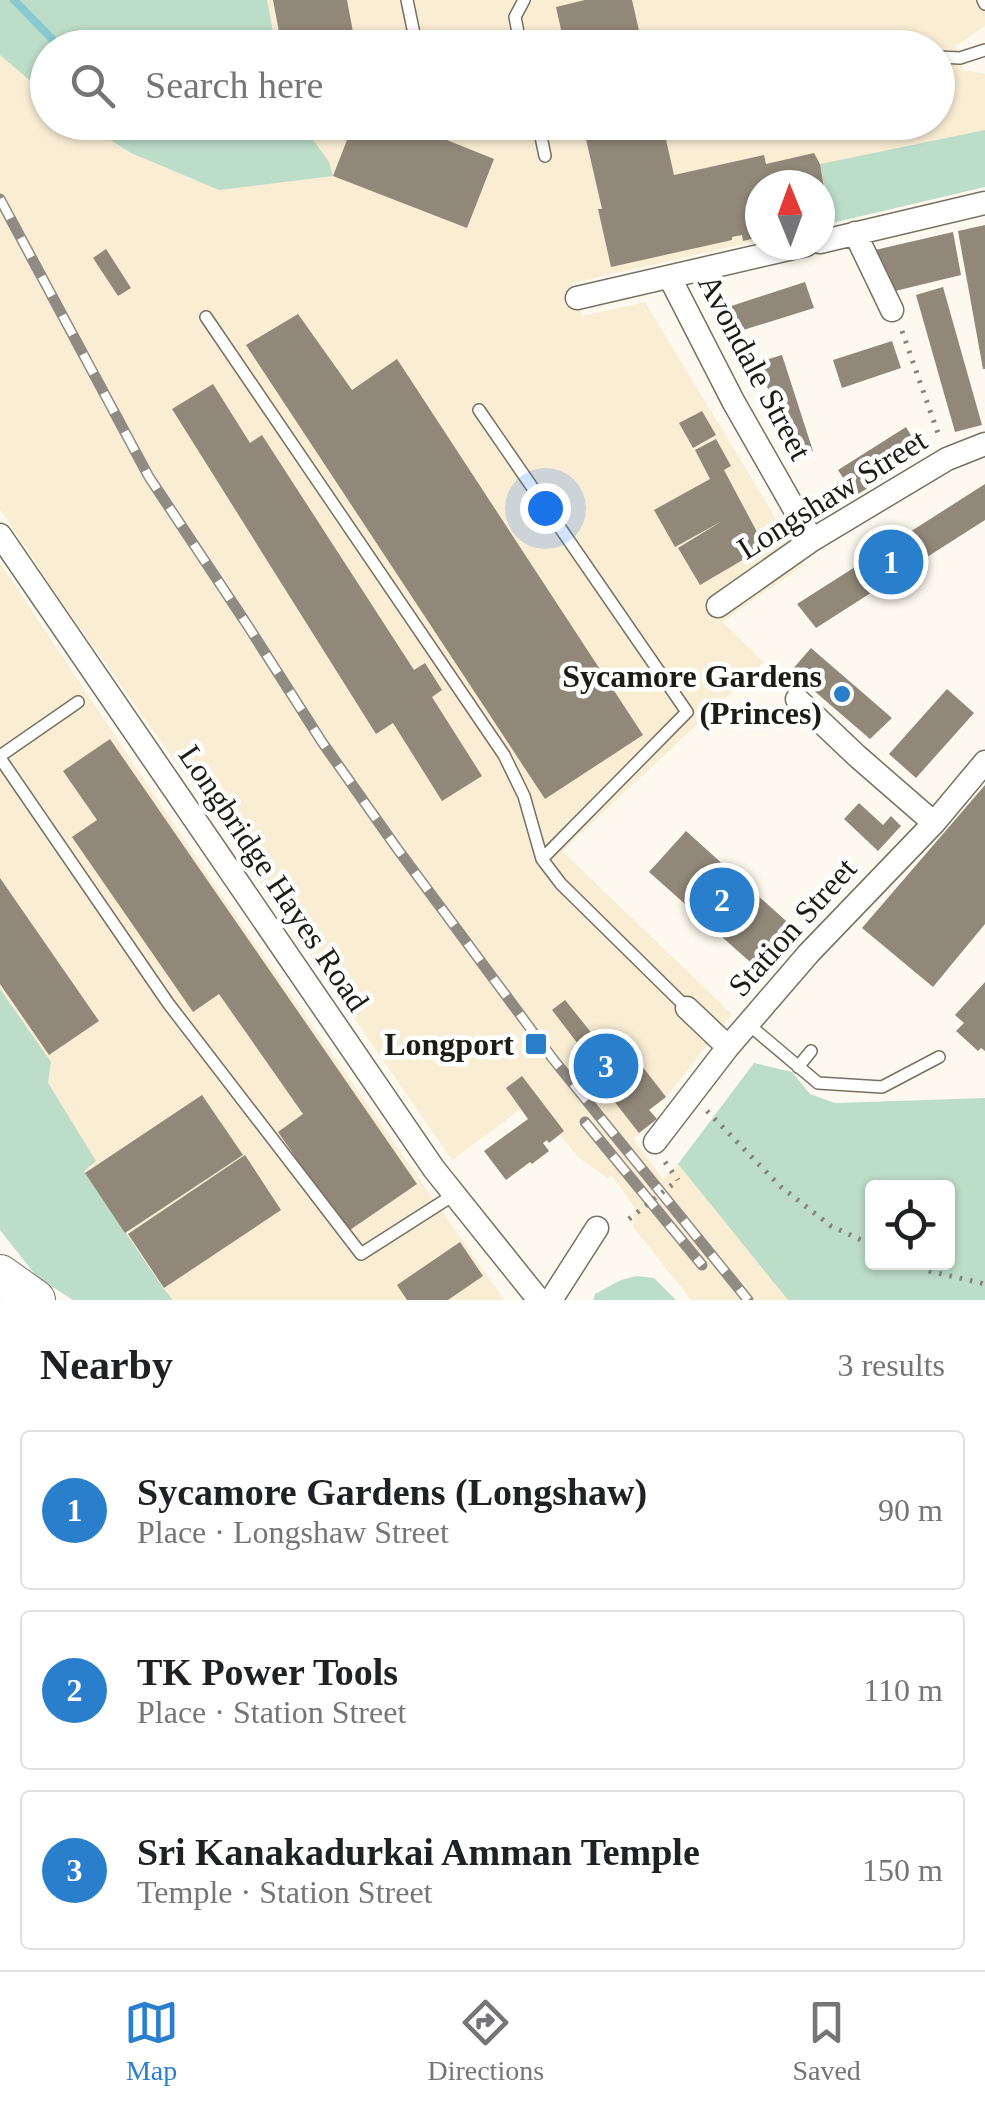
<!DOCTYPE html>
<html lang="en">
<head>
<meta charset="utf-8">
<style>
	body { margin:0; font-family:"Times New Roman",serif; background:#f6f6f6; color:#202124 }
	.controls { position:absolute; right:30px; bottom:30px; display:grid; overflow:hidden; border-radius:10px; box-shadow:0 2px 8px #0004 }
	.controls button { width:90px; height:90px; display:grid; place-items:center; padding:0; border:0; border-bottom:2px solid #e0e0e0; background:#fff; color:#202124; font:50px sans-serif }
	.compass { position:absolute; left:745px; top:170px; width:90px; height:90px; border-radius:50%; background:#fff; box-shadow:0 2px 8px #0004; rotate:359deg }
	.you { position:absolute; left:545px; top:508px; width:35px; height:35px; margin:-25px; border:8px solid #fff; border-radius:50%; background:#1a73e8; box-shadow:0 0 0 15px #1a73e833 }
	.badge { display:grid; place-items:center; width:65px; height:65px; border-radius:50%; background:#2a7fcd; color:#fff; font-size:32px; font-weight:700 }
	.pin { position:absolute; translate:-50% -50%; border:5px solid #fff; box-shadow:0 2px 10px #0006 }
	.list { margin:0; padding:0; list-style:none }
	h2 { display:flex; justify-content:space-between; align-items:center; height:130px; margin:0; padding:0 40px; font-size:42px }
	h2 small { font-size:32px; font-weight:400; color:#757577 }
	.list li { display:grid; grid-template-columns:65px 1fr auto; gap:30px; align-items:center; box-sizing:border-box; height:160px; margin:0 20px 20px; padding:0 20px; border:2px solid #e0e0e0; border-radius:10px }
	.list b { display:block; font-size:38px; white-space:nowrap }
	.list p { margin:0; font-size:32px; white-space:nowrap; color:#757577 }
	.list em { font-size:32px; font-style:normal; color:#757577 }
	.icon { flex:none; width:55px; height:55px; fill:none; stroke:currentColor; stroke-width:2; stroke-linecap:round; stroke-linejoin:round }
	.map { position:relative; flex:none; width:985px; height:1300px; overflow:hidden }
	.search { position:absolute; background:#fff; box-shadow:0 2px 8px #0004; left:30px; right:30px; top:30px; height:110px; display:flex; align-items:center; gap:25px; box-sizing:border-box; padding:0 35px; border-radius:55px; color:#757577; font-size:38px }
	.sheet { height:670px; background:#fff }
	nav { display:flex; justify-content:space-around; align-items:center; box-sizing:border-box; height:140px; border-top:2px solid #e0e0e0; background:#fff; font-size:28px; color:#757577 }
	nav a { display:grid; justify-items:center; gap:5px }
	nav .on { color:#2a7fcd }
	.map>svg:first-child { display:block }
	.built { fill:#f9edd4 }
	.green { fill:#bcddc8; fill-rule:evenodd }
	.lines { fill:none; stroke-linecap:round; stroke-linejoin:round }
	.stream { stroke:#89cad1; stroke-width:8 }
	.building { fill:#928879 }
	.lane-casing { stroke:#787161; stroke-width:14 }
	.street-casing { stroke:#787161; stroke-width:25 }
	.highway-casing { stroke:#787161; stroke-width:42 }
	.path { stroke:#87837b; stroke-width:5; stroke-dasharray:2.5 8; stroke-linecap:butt }
	.lane { stroke:#fff; stroke-width:11 }
	.street { stroke:#fff; stroke-width:22 }
	.highway { stroke:#fff; stroke-width:40 }
	.rail-casing { stroke:#8f8b82; stroke-width:11 }
	.rail { stroke:#fff; stroke-width:8; stroke-dasharray:22; stroke-linecap:butt }
	.path-bridge { stroke:#87837b; stroke-width:5; stroke-dasharray:2.5 8; stroke-linecap:butt }
	.poi-dot { fill:#2a7fcd; stroke:#fff; stroke-width:4 }
	.labels { text-anchor:middle; dominant-baseline:central; stroke-width:9; stroke-linejoin:round; paint-order:stroke }
	.street-label { font-size:32px; fill:#1e1b15; stroke:#fff }
	.poi-label { font-size:32px; font-weight:bold; fill:#1e1b15; stroke:#fff; text-anchor:end }
</style>
</head>
<body>
<div class="map">
<svg width="985" height="1300" viewBox="0 0 985 1300">
	<rect width="100%" height="100%" fill="#fef9ee"/>
	<path class="built" d="M267,0h718v26l-29,20 7,24 22,4v56l-164,34 11,59 -12,3v-41h-60v55l-187,43 9,33 63,-14 159,263 -82,57 42,40 -202,189 170,163 -66,83 -16,13 7,9 -24,20 30,40 15,-15 110,136h-97l-58,-73 2,-19 -23,-32 -4,2 -29,-20 -19,-23 -11,8 -2,-2 -3,2 -23,-34 -69,51 -225,-326 -166,-233 -61,-92v-454l47,39 1,28 42,1 71,43 34,14 31,9 75,-66 637,-1v-74l-662,-1z
		M0,563l223,335 281,402h-331l-10,-12 -163,-242z"/>
	<path class="green" d="M0,0h267l9,47 -228,1 -1,47 -47,-40z
		M84,123h217l28,39 4,14 -114,14 -88,-37z
		M985,130v57l-153,36 -12,-59z
		M0,989l51,73 -3,21 48,78 -12,10 79,117 10,12h-100l-36,-23 -37,-47z
		M754,1063l38,9 18,22 25,9 150,-5v202h-197l-110,-136zM872,1188h76v74h-76z
		M636,1276l18,2 22,22h-83l2,-6 26,-14z"/>
	<g class="lines">
		<path class="stream" d="M14,0l47,48"/>
	</g>
	<path class="building" d="M273,0h74l9,48h-74z
		M585,0h47l11,48h-78l-9,-41z
		M354,122h48l92,37 -27,69 -134,-52z
		M582,122h80l12,53 90,-20 2,9 48,-11 6,11 10,57 -10,2v-38h-60v52l-17,4 -1,-6 -10,2v3l-121,27 -13,-58h4z
		M985,225v144h-2l-25,-138z
		M953,232l8,43 -74,18 -12,-43z
		M106,249l25,39 -13,8 -25,-38z
		M805,282l9,26 -90,28 -8,-25z
		M943,287l39,138 -27,7 -39,-137z
		M298,314l54,76 45,-31 246,376 -98,64 -299,-454z
		M892,341l9,27 -59,20 -9,-28z
		M782,355l31,96 -22,8 -32,-97z
		M213,384l37,59 12,-8 152,235 11,-7 17,27 -10,7 50,79 -40,25 -49,-78 -17,11 -204,-325z
		M702,411l14,24 -23,13 -14,-25z
		M906,427l16,27 -67,42 -17,-26z
		M716,439l15,27 -7,4 41,77 -65,38 -22,-37 44,-27 -47,26 -21,-37 56,-31 -15,-29z
		M985,484v36l-169,108 -19,-24z
		M811,648l81,70 -22,21 -79,-68z
		M947,689l27,24 -58,65 -27,-24z
		M110,739l307,445 -70,48 -69,-100 25,-18 -84,-120 -26,18 -121,-175 25,-17 -34,-49z
		M985,785v139l-52,63 -71,-59z
		M859,803l24,22 8,-9 10,10 -23,25 -34,-32z
		M686,831l109,98 -37,40 -109,-97z
		M0,878l99,143 -50,34 -49,-71z
		M985,982v69l-4,-3 -3,3 -22,-20 8,-8 -9,-8z
		M565,1000l54,67 3,-3 9,11 11,-9 24,31 -17,13 8,9 -18,14 -40,-51 4,-3 -14,-17 2,-1 -39,-51z
		M522,1076l42,55 -15,12 -2,-3 -4,3 6,8 -17,13 -2,-2 -24,18 -22,-29 44,-32 -22,-31z
		M202,1095l41,60 -118,78 -40,-60z
		M245,1155l36,55 -117,78 -36,-54z
		M460,1242l23,34 -35,24h-41l-10,-15z"/>
	<g class="lines">
		<g class="lane-casing">
			<path id="lane" d="M407,0l10,48
				M983,0l2,4
				M477,48l43,-8
				M521,48l-6,-31 9,-17
				M938,57l22,1 25,-8
				M538,122l7,34
				M206,317l298,438 20,41 18,63 19,25 126,124
				M479,410l208,302 -145,147
				M0,756l78,-54
				M0,758l168,245 193,251 94,-60
				M748,1024l70,59 64,4 57,-30
				M798,1067l13,-16"/>
		</g>
		<g class="street-casing">
			<path id="street" d="M855,233l37,77
				M820,242l165,-39
				M670,278l63,123 79,139
				M577,298l229,-53
				M0,535l434,634 105,131
				M718,606l94,-66 135,-81 38,-15
				M797,699l60,57 77,67
				M687,1008l41,39
				M655,1142l73,-95 81,-94 125,-130 51,-61
				M551,1300l46,-72"/>
		</g>
		<g class="highway-casing">
			<path id="highway" d="M0,1275l35,25"/>
		</g>
		<path class="path" d="M902,331l38,108
			M707,1111l74,76 50,39 41,19
			M665,1162l13,18
			M910,1262l19,9 56,13"/>
		<use href="#lane" class="lane"/>
		<use href="#street" class="street"/>
		<use href="#highway" class="highway"/>
		<g class="rail-casing">
			<path id="rail" d="M0,199l149,278 99,149 74,116 74,105 157,212 195,241
				M585,1122l117,143"/>
		</g>
		<use href="#rail" class="rail"/>
		<path class="path-bridge" d="M629,1219l49,-39"/>
	</g>
	<g class="poi-dot">
		<circle cx="842" cy="694" r="10"/>
		<rect x="524" y="1032" width="24" height="24" rx="5"/>
	</g>
	<g class="labels">
		<g class="street-label">
			<text transform="translate(755 367) rotate(62)">Avondale Street</text>
			<text transform="translate(832 494) rotate(-32)">Longshaw Street</text>
			<text transform="translate(274 878) rotate(56)">Longbridge Hayes Road</text>
			<text transform="translate(792 927) rotate(-48)">Station Street</text>
		</g>
		<g class="poi-label">
			<text x="822" y="676">Sycamore Gardens<tspan x="822" dy="37">(Princes)</tspan></text>
			<text x="514" y="1044">Longport</text>
		</g>
	</g>
</svg>
<div class="controls">
<button><svg class="icon" aria-label="locate" viewBox="0 0 24 24"><circle cx="12" cy="12" r="6"/><path d="M12 2v4M12 18v4M2 12h4M18 12h4"/></svg></button>
</div>
<svg class="compass" viewBox="-18 -18 36 36"><path d="M0-13l5 13h-10z" fill="#e53935"/><path d="M0 13l5-13h-10z" fill="#757577"/></svg>
<div class="you"></div>
<div class="pin badge" style="left:891px;top:562px">1</div>
<div class="pin badge" style="left:722px;top:900px">2</div>
<div class="pin badge" style="left:606px;top:1066px">3</div>
<div class="search"><svg class="icon" aria-label="search" viewBox="0 0 24 24"><circle cx="10" cy="10" r="6"/><path d="M15 15l6 6"/></svg>Search here</div>
</div>
<section class="sheet">
<h2>Nearby<small>3 results</small></h2>
<ul class="list">
<li><span class="badge">1</span><div><b>Sycamore Gardens (Longshaw)</b><p>Place · Longshaw Street</p></div><em>90 m</em></li>
<li><span class="badge">2</span><div><b>TK Power Tools</b><p>Place · Station Street</p></div><em>110 m</em></li>
<li><span class="badge">3</span><div><b>Sri Kanakadurkai Amman Temple</b><p>Temple · Station Street</p></div><em>150 m</em></li>
</ul>
</section>
<nav>
<a class="on"><svg class="icon" aria-label="map" viewBox="0 0 24 24"><path d="M3 6l6-2 6 2 6-2v14l-6 2-6-2-6 2zM9 4v14M15 6v14"/></svg>Map</a>
<a><svg class="icon" aria-label="directions" viewBox="0 0 24 24"><path d="M12 3l9 9-9 9-9-9zM9 14v-3h6M13 9l2 2-2 2"/></svg>Directions</a>
<a><svg class="icon" aria-label="saved" viewBox="0 0 24 24"><path d="M7 4h10v16l-5-4-5 4z"/></svg>Saved</a>
</nav>
</body>
</html>
